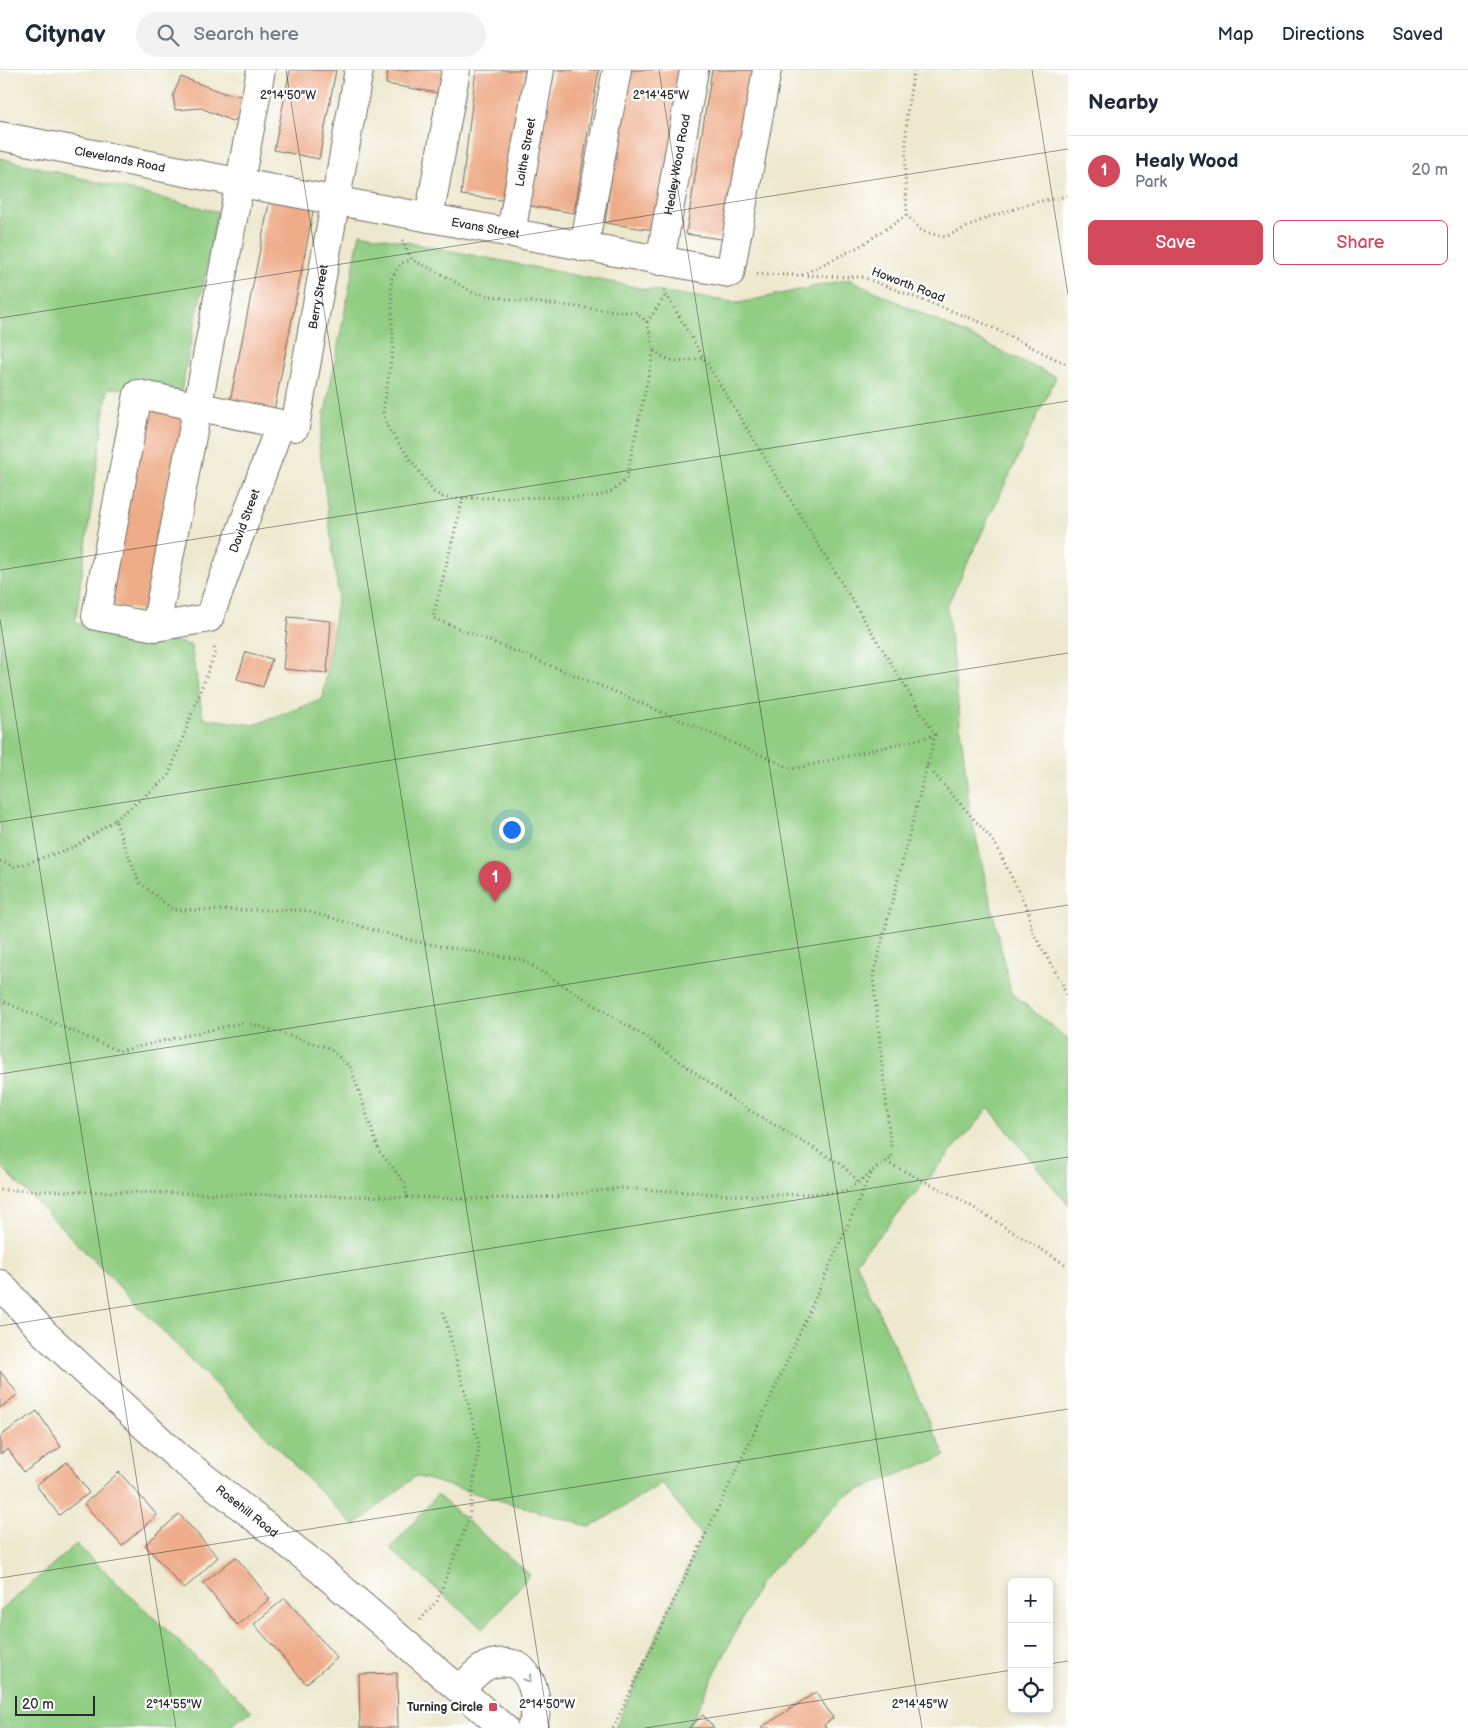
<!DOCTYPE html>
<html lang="en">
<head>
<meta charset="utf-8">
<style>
	body { margin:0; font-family:"Balsamiq Sans",sans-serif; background:#f2f2f3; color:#1f2937 }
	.controls { position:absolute; right:15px; bottom:15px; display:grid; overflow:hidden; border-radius:8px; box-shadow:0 2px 8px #0003 }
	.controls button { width:45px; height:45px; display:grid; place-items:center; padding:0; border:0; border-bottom:1px solid #e0e1e3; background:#fff; color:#1f2937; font:25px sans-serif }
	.scale { position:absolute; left:15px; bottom:12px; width:80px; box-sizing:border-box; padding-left:5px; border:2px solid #2b2b2b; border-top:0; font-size:14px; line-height:18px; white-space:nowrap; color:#2b2b2b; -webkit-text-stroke:4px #fff; paint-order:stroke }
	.you { position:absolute; left:511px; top:759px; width:18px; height:18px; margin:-12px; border:4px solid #fff; border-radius:50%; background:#1a73e8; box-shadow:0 0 0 8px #1a73e833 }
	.badge { display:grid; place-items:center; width:32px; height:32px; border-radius:50%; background:#d1495b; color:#fff; font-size:16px; font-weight:700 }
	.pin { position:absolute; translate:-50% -41px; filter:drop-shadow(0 1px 2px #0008) }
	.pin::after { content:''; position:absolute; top:26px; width:18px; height:15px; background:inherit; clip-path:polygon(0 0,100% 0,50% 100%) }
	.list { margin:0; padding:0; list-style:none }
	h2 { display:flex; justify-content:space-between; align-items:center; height:65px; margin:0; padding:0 20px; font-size:21px }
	h2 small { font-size:16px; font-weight:400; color:#747a83 }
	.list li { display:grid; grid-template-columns:32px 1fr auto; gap:15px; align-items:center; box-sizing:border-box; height:70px; padding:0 20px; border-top:1px solid #e0e1e3 }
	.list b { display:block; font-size:19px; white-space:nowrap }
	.list p { margin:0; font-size:16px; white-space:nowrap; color:#747a83 }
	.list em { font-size:16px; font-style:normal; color:#747a83 }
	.actions { display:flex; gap:10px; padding:15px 20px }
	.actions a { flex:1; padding:11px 0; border:1px solid #d1495b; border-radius:8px; text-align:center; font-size:18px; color:#d1495b }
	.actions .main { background:#d1495b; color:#fff }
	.icon { flex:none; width:28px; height:28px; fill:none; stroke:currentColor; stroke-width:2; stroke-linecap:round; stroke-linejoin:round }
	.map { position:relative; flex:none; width:1068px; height:1658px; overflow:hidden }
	header { display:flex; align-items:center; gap:30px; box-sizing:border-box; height:70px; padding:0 25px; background:#fff; border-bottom:1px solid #e0e1e3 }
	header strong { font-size:24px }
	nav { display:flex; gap:28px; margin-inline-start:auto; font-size:18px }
	.search { width:350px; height:45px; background:#f2f2f3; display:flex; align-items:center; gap:12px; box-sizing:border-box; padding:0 18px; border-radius:28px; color:#747a83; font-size:19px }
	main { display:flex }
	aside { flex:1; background:#fff }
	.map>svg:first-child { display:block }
	.green { fill:#91cd83; stroke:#5e7c57 }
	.building { fill:#eeac89 }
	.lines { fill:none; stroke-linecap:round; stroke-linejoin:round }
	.minor-casing { stroke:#6f6d64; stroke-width:30 }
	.path { stroke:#6f6d64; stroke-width:3; stroke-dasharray:1 4; stroke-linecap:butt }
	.minor { stroke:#fff; stroke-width:28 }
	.oneway { stroke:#a0a0a0 }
	.ticks { fill:none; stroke:#2b2b2b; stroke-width:1; stroke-opacity:0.45 }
	.poi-dot { fill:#d1495b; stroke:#fff; stroke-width:2 }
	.labels { text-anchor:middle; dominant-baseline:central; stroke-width:4.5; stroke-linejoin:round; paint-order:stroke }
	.street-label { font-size:12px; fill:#2b2b2b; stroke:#fff }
	.poi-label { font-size:12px; font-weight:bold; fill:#2b2b2b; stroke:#fff; text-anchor:end }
	.ticks-label { font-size:12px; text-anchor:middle; fill:#2b2b2b; stroke:#fff; stroke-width:4.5; stroke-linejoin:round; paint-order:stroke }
</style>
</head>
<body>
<header>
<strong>Citynav</strong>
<div class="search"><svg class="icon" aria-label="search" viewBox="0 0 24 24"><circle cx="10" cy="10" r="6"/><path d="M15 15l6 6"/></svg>Search here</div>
<nav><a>Map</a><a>Directions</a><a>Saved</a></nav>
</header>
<main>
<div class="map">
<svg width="1068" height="1658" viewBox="0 0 1068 1658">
	<rect width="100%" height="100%" fill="#fff"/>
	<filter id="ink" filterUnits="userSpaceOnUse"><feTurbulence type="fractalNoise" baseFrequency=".02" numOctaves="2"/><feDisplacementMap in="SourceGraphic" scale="10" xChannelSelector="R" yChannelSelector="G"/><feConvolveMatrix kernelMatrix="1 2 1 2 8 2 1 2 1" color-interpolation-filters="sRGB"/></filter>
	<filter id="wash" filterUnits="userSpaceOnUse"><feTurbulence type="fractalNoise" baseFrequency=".0096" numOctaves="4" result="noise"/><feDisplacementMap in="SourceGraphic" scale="20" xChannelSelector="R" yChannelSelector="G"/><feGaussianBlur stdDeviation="1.12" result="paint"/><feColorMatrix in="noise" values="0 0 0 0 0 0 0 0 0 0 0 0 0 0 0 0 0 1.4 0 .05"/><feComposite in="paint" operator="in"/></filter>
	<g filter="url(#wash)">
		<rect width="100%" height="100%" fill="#ede8ce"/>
		<path class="green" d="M0,88l218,54 -37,179 -73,-3 -33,235 116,22 12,73 51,7 69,-26 15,-106 -19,-150 41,-210 285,56 94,14 110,-24 207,98 -109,229 23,205 41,182 57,46v166l-79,-97 -133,154 89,194 -99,39 -86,87 -72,146h-73l87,-192 -40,-53 -71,44 -175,-51 -62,50 -354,-361z
			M437,1425l93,80 -47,54 -93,-80z
			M76,1474l176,167 -25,17h-227v-117z"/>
		<g id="blocks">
			<path class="building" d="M290,0h46l-17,89 -45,-9z
				M388,0h55l-5,23 -52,-9z
				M476,0h49l-16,131 -48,-6z
				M554,0h45l-25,143 -44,-7z
				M626,0h57l-23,161 -55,-8z
				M712,0h43l-27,170 -42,-6z
				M181,7l43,16 18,3v20l-10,5 -31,-13 -26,2 -2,-15z
				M270,128l44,9 -40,204 -44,-9z
				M141,329l46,9 -38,204 -47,-9z
				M288,547l43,4 -4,52 -44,-4z
				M246,582l26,7 -9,28 -26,-8z
				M0,1301l18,23 -18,14z
				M37,1341l24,36 -37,25 -16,-23 -8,5v-18z
				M67,1392l22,31 -30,22 -23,-30z
				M119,1402l38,43 -35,31 -38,-42z
				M179,1444l39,43 -34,32 -39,-44z
				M236,1487l34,42 -33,26 -34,-42z
				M285,1528l52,60 -31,26 -52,-60z
				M397,1603l1,55h-38l-1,-54z
				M816,1622l17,26 -9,7 2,3h-65z
				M703,1645l11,13h-26z"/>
		</g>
	</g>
	<g filter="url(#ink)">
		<use href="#blocks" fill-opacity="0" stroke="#6f6d64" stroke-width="1"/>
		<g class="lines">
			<g class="minor-casing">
				<g id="minor">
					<path id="s1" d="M0,66l273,53 457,84 37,-203"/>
					<path d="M429,148l27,-148"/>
					<path id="s2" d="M511,163l29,-163"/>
					<path d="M584,177l33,-177"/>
					<path id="s3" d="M660,191l34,-191"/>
					<path id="s4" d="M280,355l-71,193 -53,9 -60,-11 42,-222 157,33 64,-357"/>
					<path d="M156,557l105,-557"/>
					<path id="s5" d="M0,1214l44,49 133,123 133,105 194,167"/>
					<path d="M461,1620c9,-11 21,-26 36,-27 5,-1 16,0 19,2 19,10 25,46 15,63"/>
				</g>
			</g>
			<path class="path" d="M914,0l-7,42 -2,60 2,43 14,16 24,6 44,-20 47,-15 32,-6
				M402,170l10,20 22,10 38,22 39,8 125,13 11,9 7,28 -28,129 -13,12 -17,6 -152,1 -10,-6 -46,-64 -5,-16 10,-64 -2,-68 10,-17 11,-3
				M757,204l105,3 121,46 85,42
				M802,205l58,-29 47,-31
				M647,252l19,-27
				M654,280c18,15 27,13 49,7
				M463,428l-30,120 178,72 182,79 142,-34
				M927,696l67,76 34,68 4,21 30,52 6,18
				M115,750l53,-43 47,-124 -1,-8
				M0,791l15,6 59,-20 41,-27 24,62 34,28h130l114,32 106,18 121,76 95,68 103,61 13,13v6
				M0,930l119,51 126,-29 84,26 22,20 28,83 26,32 2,14 -407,-7
				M886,1092l72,36 110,68
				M407,1127l59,2 85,-2 70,-9 132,8 92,-4 27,-20
				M420,1550l17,-19 32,-83 10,-73 -36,-135
				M613,1658l154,-322 105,-235 20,-13 -19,-182 62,-241 -232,-378 -40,-68"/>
			<use href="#minor" class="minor"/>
		</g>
		<defs><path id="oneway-chevron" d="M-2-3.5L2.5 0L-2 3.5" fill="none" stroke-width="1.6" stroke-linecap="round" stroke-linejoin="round" transform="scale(1.25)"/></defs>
		<use class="oneway" href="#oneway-chevron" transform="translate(528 1609) rotate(56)"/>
	</g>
	<path class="ticks" d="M286,0l263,1658M659,0l263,1658M1032,0l36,225M0,248l1068,-169M0,500l1068,-169M0,549l176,1109M0,752l1068,-169M0,1004l1068,-169M0,1256l1068,-169M0,1508l1068,-169M1049,1594l19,-3M645,1658l367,-58"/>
	<rect class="poi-dot" x="488" y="1632" width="10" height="10" rx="2.5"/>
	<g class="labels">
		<g class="street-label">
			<text stroke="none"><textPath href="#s2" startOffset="82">Laithe Street</textPath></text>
			<text stroke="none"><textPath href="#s1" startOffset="122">Clevelands Road</textPath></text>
			<text stroke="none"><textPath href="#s3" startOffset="98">Healey Wood Road</textPath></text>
			<text stroke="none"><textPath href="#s1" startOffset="494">Evans Street</textPath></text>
			<text transform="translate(908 215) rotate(21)">Howorth Road</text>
			<text stroke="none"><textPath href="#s4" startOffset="839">Berry Street</textPath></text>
			<text transform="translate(245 451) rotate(-70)">David Street</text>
			<text stroke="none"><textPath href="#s5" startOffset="336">Rosehill Road</textPath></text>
		</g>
		<g class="poi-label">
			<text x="483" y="1637">Turning Circle</text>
		</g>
	</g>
	<g class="ticks-label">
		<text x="288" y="29">2°14'50"W</text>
		<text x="661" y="29">2°14'45"W</text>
		<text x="174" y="1638">2°14'55"W</text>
		<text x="547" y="1638">2°14'50"W</text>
		<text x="920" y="1638">2°14'45"W</text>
	</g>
</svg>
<div class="controls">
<button>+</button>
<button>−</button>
<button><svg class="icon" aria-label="locate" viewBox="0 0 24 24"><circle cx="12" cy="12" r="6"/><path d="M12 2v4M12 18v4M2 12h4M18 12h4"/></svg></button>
</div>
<div class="scale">20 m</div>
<div class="you"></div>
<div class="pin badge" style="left:495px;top:832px">1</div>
</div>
<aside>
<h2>Nearby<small></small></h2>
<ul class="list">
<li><span class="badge">1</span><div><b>Healy Wood</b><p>Park</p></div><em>20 m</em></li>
</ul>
<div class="actions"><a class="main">Save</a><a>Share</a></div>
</aside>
</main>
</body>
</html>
